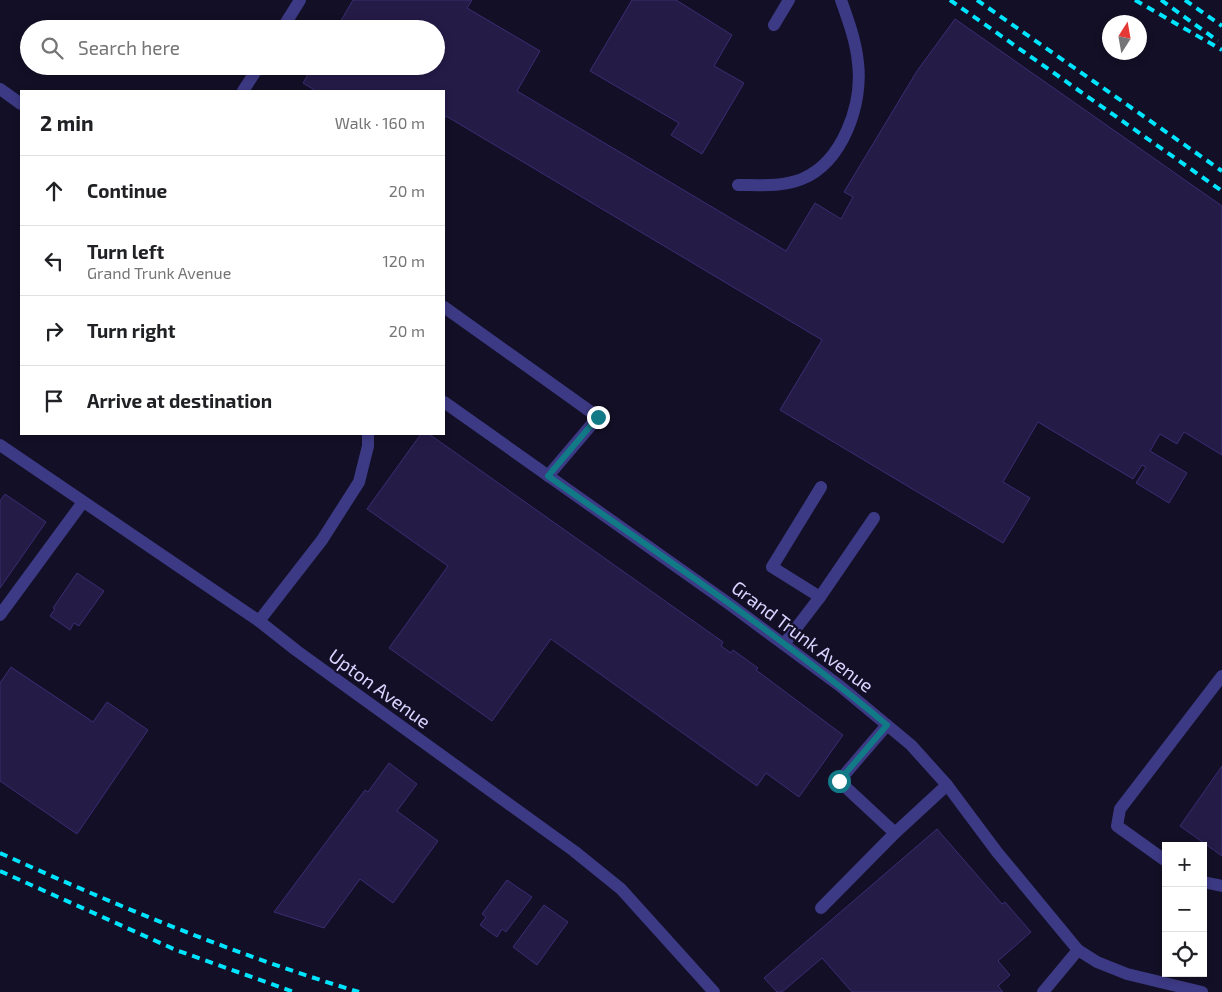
<!DOCTYPE html>
<html lang="en">
<head>
<meta charset="utf-8">
<style>
  body { margin:0; font-family:"Exo 2",sans-serif; background:#f2f2f2; color:#202124 }
  .controls { position:absolute; right:15px; bottom:15px; display:grid; overflow:hidden; border-radius:0px; box-shadow:0 2px 8px #0003 }
  .controls button { width:45px; height:45px; display:grid; place-items:center; padding:0; border:0; border-bottom:1px solid #e0e0e0; background:#fff; color:#202124; font:25px sans-serif }
  .compass { position:absolute; left:1102px; top:15px; width:45px; height:45px; border-radius:50%; background:#fff; box-shadow:0 2px 8px #0003; rotate:11deg }
  .stop { position:absolute; width:15px; height:15px; margin:-11px; border:4px solid #127987; border-radius:50%; background:#fff }
  .stop.end { background:#127987; border-color:#fff; box-shadow:0 1px 5px #0008 }
  .list { margin:0; padding:0; list-style:none }
  h2 { display:flex; justify-content:space-between; align-items:center; height:65px; margin:0; padding:0 20px; font-size:21px }
  h2 small { font-size:16px; font-weight:400; color:#757577 }
  .list li { display:grid; grid-template-columns:32px 1fr auto; gap:15px; align-items:center; box-sizing:border-box; height:70px; padding:0 20px; border-top:1px solid #e0e0e0 }
  .list b { display:block; font-size:19px; white-space:nowrap }
  .list p { margin:0; font-size:16px; white-space:nowrap; color:#757577 }
  .list em { font-size:16px; font-style:normal; color:#757577 }
  .icon { flex:none; width:28px; height:28px; fill:none; stroke:currentColor; stroke-width:2; stroke-linecap:round; stroke-linejoin:round }
  .map { position:relative; flex:none; width:1222px; height:992px; overflow:hidden }
  .search { position:absolute; background:#fff; box-shadow:0 2px 8px #0003; left:20px; top:20px; width:425px; height:55px; display:flex; align-items:center; gap:12px; box-sizing:border-box; padding:0 18px; border-radius:28px; color:#757577; font-size:19px }
  .panel { position:absolute; background:#fff; box-shadow:0 2px 8px #0003; left:20px; top:90px; width:425px; height:345px; border-radius:0px }
  .map>svg:first-child { display:block }
  .building { fill:#241b47; stroke:#3b2d73 }
  .lines { fill:none; stroke-linecap:round; stroke-linejoin:round }
  .service { stroke:#3d3a85; stroke-width:12 }
  .minor { stroke:#3d3a85; stroke-width:12 }
  .tertiary { stroke:#3d3a85; stroke-width:12 }
  .rail { stroke:#00e5ff; stroke-width:4; stroke-dasharray:8 6; stroke-linecap:butt }
  .route { stroke:#127987; stroke-width:6 }
  .labels { text-anchor:middle; dominant-baseline:central; stroke-width:4.5; stroke-linejoin:round; paint-order:stroke }
  .street-label { font-size:19px; fill:#d9d4ff; stroke:#130f26 }
</style>
</head>
<body>
<div class="map">
<svg width="1222" height="992" viewBox="0 0 1222 992">
  <rect width="100%" height="100%" fill="#130f26"/>
  <g class="building">
    <path d="M353 0H472L467 8 540 51 517 91 786 251 815 203 841 219 853 197 844 192 917 71 955 19 1222 206V455L1184 432 1177 444 1160 434 1150 451 1187 473 1169 503 1136 483 1146 467 1142 465 1133 479 1038 422 1003 482 1030 498 1003 543 780 410 822 340 446 116 444 119V91H316L303 83 313 66H436V29H336Z"/>
    <path d="M632 0H676L732 35 714 66 744 83 702 154 671 135 679 123 590 71Z"/>
    <path d="M421 434H429L723 642 721 646 731 653 733 650 758 668 756 670 843 735 799 797 766 773 757 786 551 639 492 721 389 648 448 566 367 509Z"/>
    <path d="M5 494 46 522 0 588V501Z"/>
    <path d="M77 573 104 591 79 626 74 623 70 630 50 616 55 609 53 608Z"/>
    <path d="M11 667 93 722 107 702 148 730 77 834 0 781V683Z"/>
    <path d="M389 763 417 784 397 811 438 841 393 903 360 879 324 928 274 912 365 790 368 792Z"/>
    <path d="M1222 766V856L1180 826Z"/>
    <path d="M937 829 1002 904 1005 902 1031 932 998 961 1010 975 998 986 1003 992H852L822 958 782 992H777L764 978Z"/>
    <path d="M507 880 532 897 506 932 502 929 497 937 480 925 486 917 482 914Z"/>
    <path d="M544 905 568 922 537 965 513 947Z"/>
  </g>
  <g class="lines">
    <g class="service">
      <path d="M774 25 789 0"/>
      <path d="M282 29 300 0"/>
      <path d="M243 91 259 66"/>
      <path d="M738 185C759 185 782 187 802 179 843 162 863 104 858 63 856 41 848 20 841 0"/>
      <path d="M444 307 598 417 548 476"/>
      <path d="M820 597 772 567 821 487"/>
      <path d="M259 621 322 540 359 482 368 446V434"/>
      <path d="M784 644 820 597 874 518"/>
      <path d="M887 725 839 781 895 833"/>
      <path d="M1166 861 1117 826 1120 809 1222 676"/>
      <path d="M1203 882 1222 886"/>
      <path d="M821 908 895 833 947 785"/>
      <path d="M1043 992 1078 950"/>
    </g>
    <g class="minor">
      <path d="M0 89 21 104"/>
      <path d="M444 402 728 603 840 686 911 745 947 785 997 852 1078 950 1097 962 1127 974 1202 992"/>
      <path d="M0 615 83 502"/>
    </g>
    <path class="tertiary" d="M0 445 259 621 297 651 574 851 621 889 714 992"/>
    <g class="rail">
      <path d="M950 0 1222 191"/>
      <path d="M977 0 1222 171"/>
      <path d="M1135 0 1222 50"/>
      <path d="M1161 0 1218 41"/>
      <path d="M1185 0 1222 26"/>
      <path d="M0 853C117 906 236 955 359 992"/>
      <path d="M0 871 176 950 294 992"/>
    </g>
  </g>
  <g class="lines">
    <path class="route" d="M598 417 548 476C663 557 780 635 887 725L839 781"/>
  </g>
  <g class="labels">
    <g class="street-label">
      <text transform="translate(803 636) rotate(37)">Grand Trunk Avenue</text>
      <text transform="translate(380 688) rotate(36)">Upton Avenue</text>
    </g>
  </g>
</svg>
<div class="controls">
<button>+</button>
<button>−</button>
<button><svg class="icon" aria-label="locate" viewBox="0 0 24 24"><circle cx="12" cy="12" r="6"/><path d="M12 2v4M12 18v4M2 12h4M18 12h4"/></svg></button>
</div>
<svg class="compass" viewBox="-18 -18 36 36"><path d="M0-13l5 13h-10z" fill="#e53935"/><path d="M0 13l5-13h-10z" fill="#757577"/></svg>
<div class="stop" style="left:839px;top:781px"></div>
<div class="stop end" style="left:598px;top:417px"></div>
<div class="search"><svg class="icon" aria-label="search" viewBox="0 0 24 24"><circle cx="10" cy="10" r="6"/><path d="M15 15l6 6"/></svg>Search here</div>
<section class="panel">
<h2>2 min<small>Walk · 160 m</small></h2>
<ul class="list">
<li><svg class="icon" aria-label="ahead" viewBox="0 0 24 24"><path d="M12 20V5M6 11l6-6 6 6"/></svg><div><b>Continue</b></div><em>20 m</em></li>
<li><svg class="icon" aria-label="left" viewBox="0 0 24 24"><path d="M17 20v-9H6M10 6l-5 5 5 5"/></svg><div><b>Turn left</b><p>Grand Trunk Avenue</p></div><em>120 m</em></li>
<li><svg class="icon" aria-label="right" viewBox="0 0 24 24"><path d="M7 20v-9h11M14 6l5 5-5 5"/></svg><div><b>Turn right</b></div><em>20 m</em></li>
<li><svg class="icon" aria-label="arrive" viewBox="0 0 24 24"><path d="M6 21V4h12l-3 4 3 4H6"/></svg><div><b>Arrive at destination</b></div></li>
</ul>
</section>
</div>
</body>
</html>
